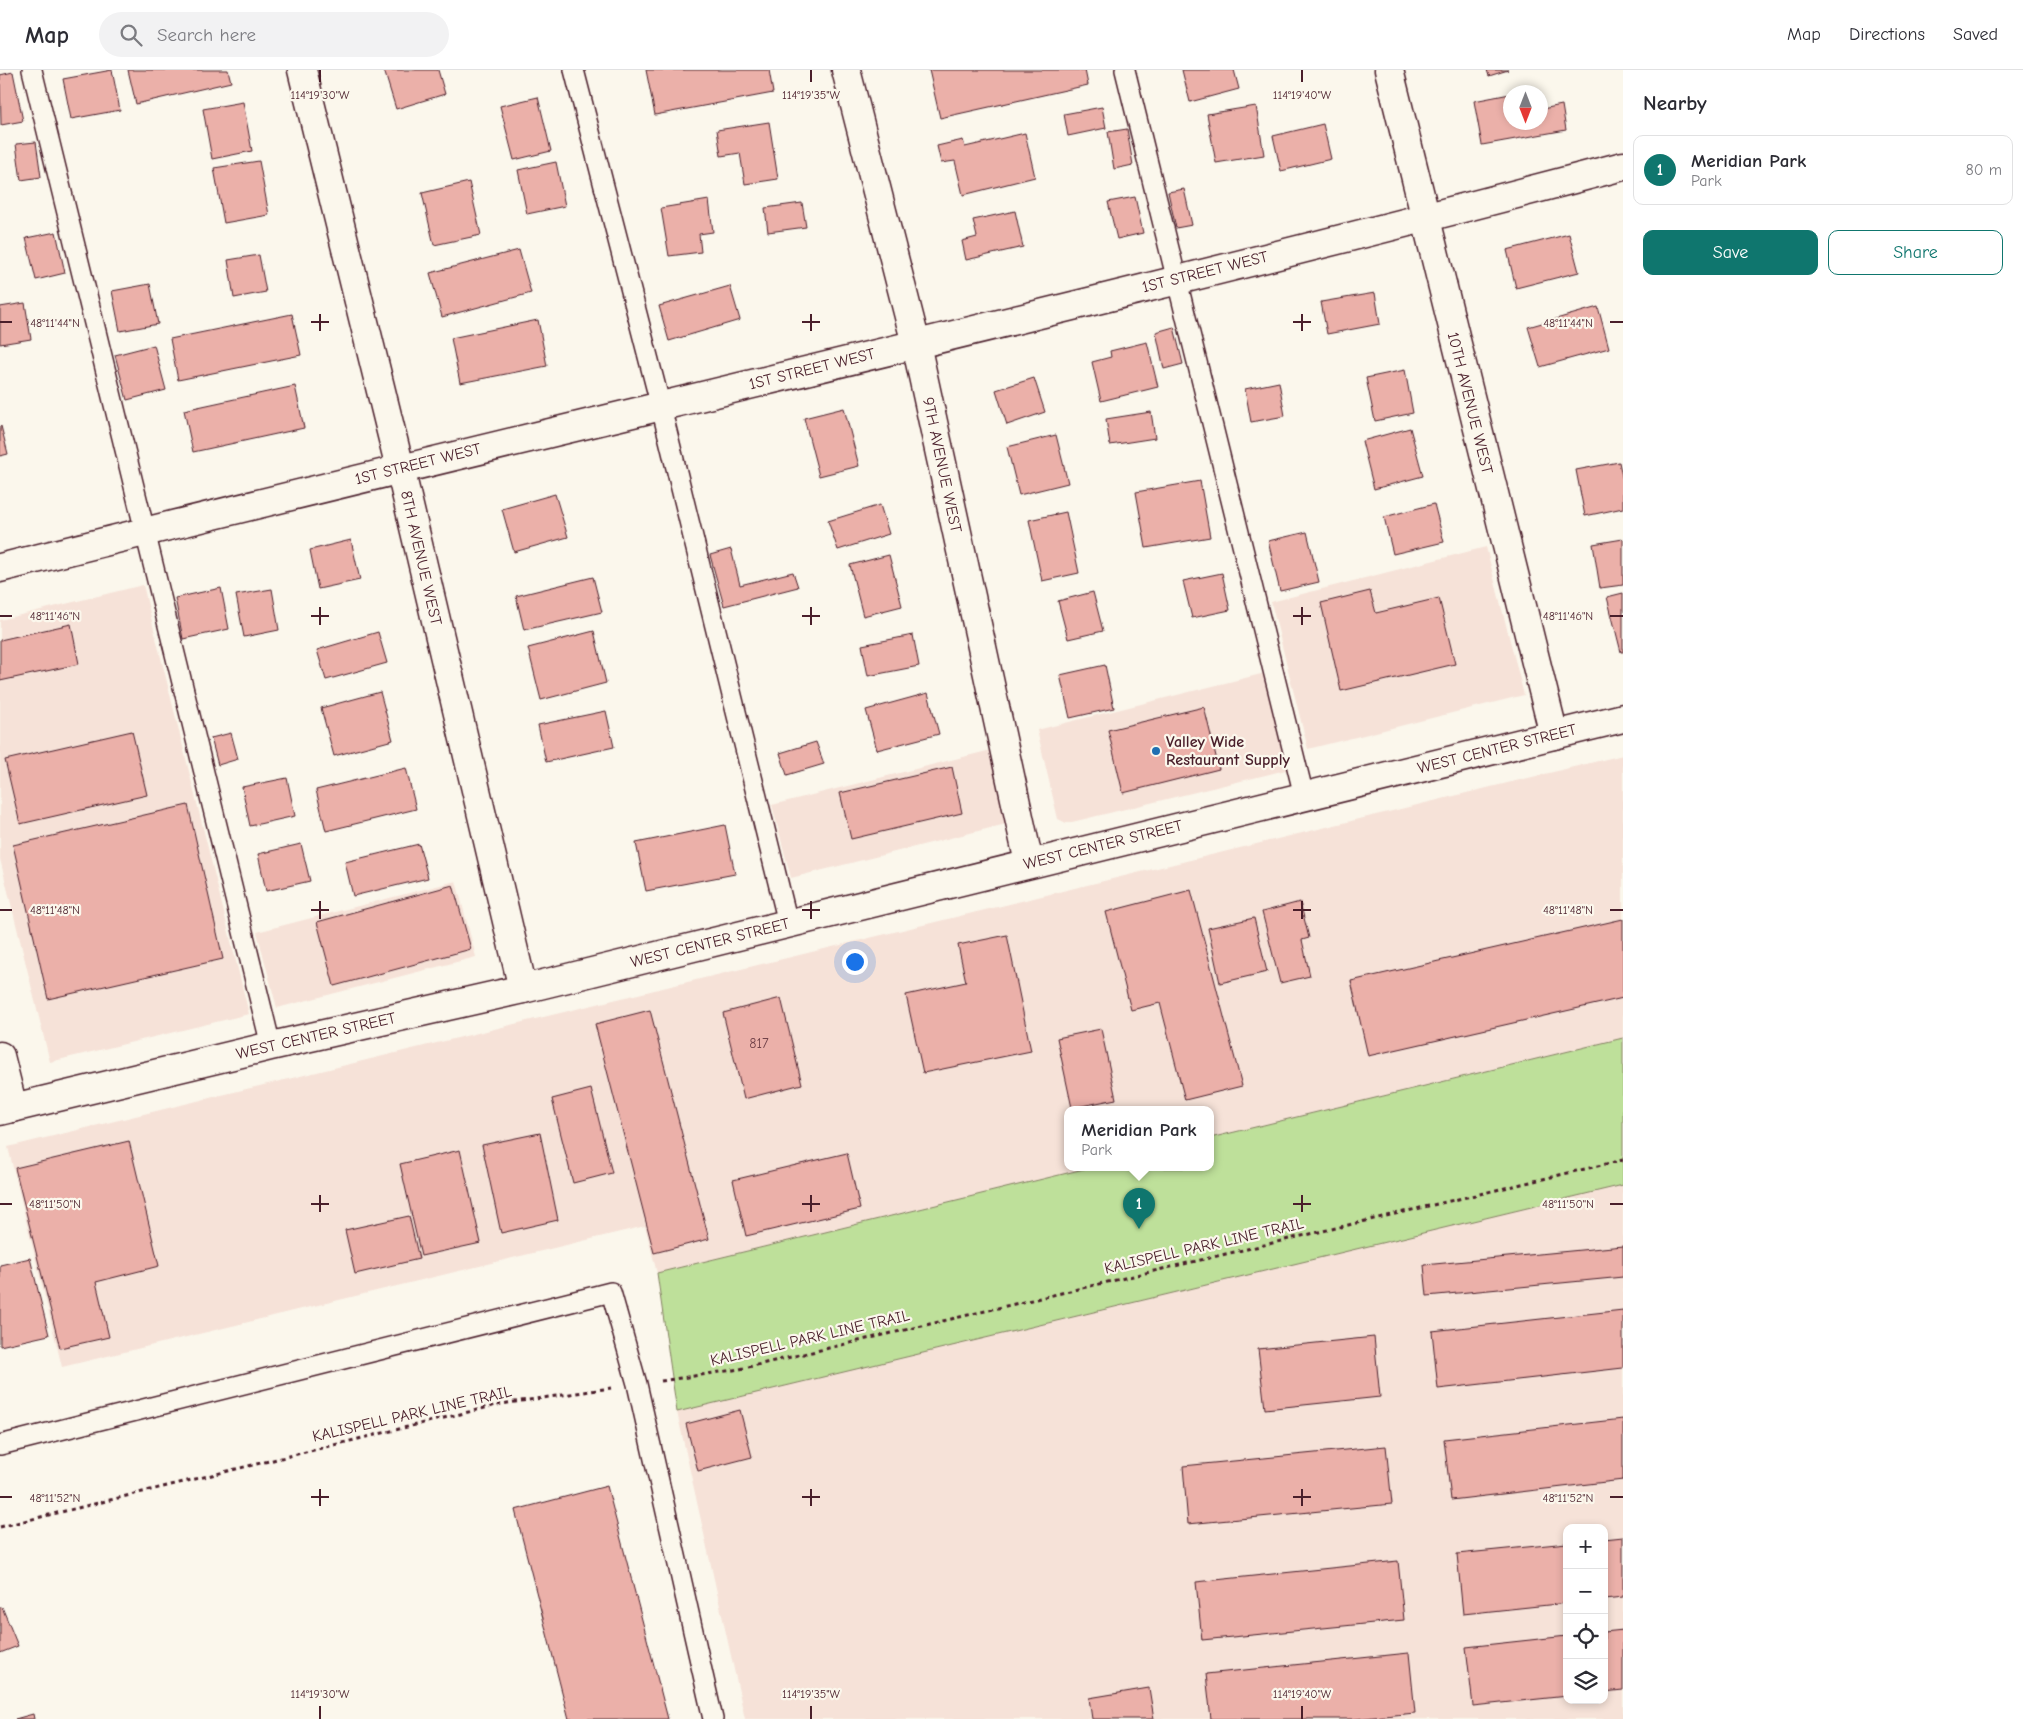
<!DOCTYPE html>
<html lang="en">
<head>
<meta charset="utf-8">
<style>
  body { margin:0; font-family:"Comic Neue",sans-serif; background:#f2f2f3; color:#2b2b33 }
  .controls { position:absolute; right:15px; bottom:15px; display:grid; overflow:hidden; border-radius:10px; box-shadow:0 2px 8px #0003 }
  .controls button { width:45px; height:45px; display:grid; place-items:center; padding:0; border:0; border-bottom:1px solid #e1e1e2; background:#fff; color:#2b2b33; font:25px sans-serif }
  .compass { position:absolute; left:1503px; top:15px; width:45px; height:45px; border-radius:50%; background:#fff; box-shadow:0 2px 8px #0003; rotate:180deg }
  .you { position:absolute; left:854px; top:891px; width:18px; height:18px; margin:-12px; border:4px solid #fff; border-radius:50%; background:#1a73e8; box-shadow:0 0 0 8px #1a73e833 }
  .badge { display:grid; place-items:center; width:32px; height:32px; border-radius:50%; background:#0f766e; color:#fff; font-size:16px; font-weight:700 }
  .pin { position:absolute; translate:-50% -41px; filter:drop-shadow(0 1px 2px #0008) }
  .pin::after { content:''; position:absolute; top:26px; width:18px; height:15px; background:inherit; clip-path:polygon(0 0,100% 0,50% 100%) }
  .popup { position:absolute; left:1064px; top:1036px; width:150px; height:65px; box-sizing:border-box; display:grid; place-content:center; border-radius:10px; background:#fff; filter:drop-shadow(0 1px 4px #0005); font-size:16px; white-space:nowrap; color:#7c7c81 }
  .popup b { font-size:19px; color:#2b2b33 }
  .popup::after { content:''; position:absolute; left:50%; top:100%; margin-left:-10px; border:10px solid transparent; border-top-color:#fff }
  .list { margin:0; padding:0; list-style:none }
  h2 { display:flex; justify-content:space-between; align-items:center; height:65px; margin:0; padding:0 20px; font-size:21px }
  h2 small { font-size:16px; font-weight:400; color:#7c7c81 }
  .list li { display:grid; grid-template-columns:32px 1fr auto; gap:15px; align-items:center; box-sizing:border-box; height:70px; margin:0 10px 10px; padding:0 10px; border:1px solid #e1e1e2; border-radius:10px }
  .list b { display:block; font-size:19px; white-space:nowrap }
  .list p { margin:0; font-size:16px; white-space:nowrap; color:#7c7c81 }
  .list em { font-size:16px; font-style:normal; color:#7c7c81 }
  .actions { display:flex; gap:10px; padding:15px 20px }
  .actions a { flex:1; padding:11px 0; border:1px solid #0f766e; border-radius:10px; text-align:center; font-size:18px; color:#0f766e }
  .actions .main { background:#0f766e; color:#fff }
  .icon { flex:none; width:28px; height:28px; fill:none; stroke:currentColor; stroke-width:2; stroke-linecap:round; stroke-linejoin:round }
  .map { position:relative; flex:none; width:1623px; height:1649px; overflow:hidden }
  header { display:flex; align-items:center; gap:30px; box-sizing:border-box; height:70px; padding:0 25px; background:#fff; border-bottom:1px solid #e1e1e2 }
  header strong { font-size:24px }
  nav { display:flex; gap:28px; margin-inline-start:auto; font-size:18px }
  .search { width:350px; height:45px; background:#f2f2f3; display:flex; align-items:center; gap:12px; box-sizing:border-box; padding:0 18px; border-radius:28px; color:#7c7c81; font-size:19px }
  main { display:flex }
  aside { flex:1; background:#fff }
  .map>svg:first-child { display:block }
  .built { fill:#f6e2d8; fill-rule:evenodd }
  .green { fill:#bee09a; stroke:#848062 }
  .building { fill:#ebb0a9; stroke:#4a1f2b }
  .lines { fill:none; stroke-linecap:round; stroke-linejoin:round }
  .lane-casing { stroke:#4a1f2b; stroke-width:22 }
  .street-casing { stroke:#4a1f2b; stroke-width:31 }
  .secondary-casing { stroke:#4a1f2b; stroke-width:31 }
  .path { stroke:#4a1f2b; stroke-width:3; stroke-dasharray:4 4; stroke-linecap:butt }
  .lane { stroke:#fbf7ec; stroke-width:19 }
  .street { stroke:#fbf7ec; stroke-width:28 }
  .secondary { stroke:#fbf7ec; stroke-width:28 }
  .ticks { fill:none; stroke:#4a1f2b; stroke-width:2 }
  .poi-dot { fill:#1f6fb2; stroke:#fbf7ec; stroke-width:2 }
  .labels { text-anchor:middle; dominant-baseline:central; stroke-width:4.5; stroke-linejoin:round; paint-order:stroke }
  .number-label { font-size:14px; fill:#72434a }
  .street-label { font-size:16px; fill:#4a1f2b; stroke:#fbf7ec }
  .poi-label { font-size:16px; font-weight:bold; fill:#4a1f2b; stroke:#fbf7ec; text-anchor:start }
  .ticks-label { font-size:12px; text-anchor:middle; fill:#4a1f2b; stroke:#fbf7ec; stroke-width:4.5; stroke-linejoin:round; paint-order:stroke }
</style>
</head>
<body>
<header>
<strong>Map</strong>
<div class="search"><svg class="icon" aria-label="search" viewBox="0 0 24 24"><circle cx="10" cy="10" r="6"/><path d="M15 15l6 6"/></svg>Search here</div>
<nav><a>Map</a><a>Directions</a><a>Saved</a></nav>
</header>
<main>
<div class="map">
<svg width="1623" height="1649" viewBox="0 0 1623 1649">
  <rect width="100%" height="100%" fill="#fbf7ec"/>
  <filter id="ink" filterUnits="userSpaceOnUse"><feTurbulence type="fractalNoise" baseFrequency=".02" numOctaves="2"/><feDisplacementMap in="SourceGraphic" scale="10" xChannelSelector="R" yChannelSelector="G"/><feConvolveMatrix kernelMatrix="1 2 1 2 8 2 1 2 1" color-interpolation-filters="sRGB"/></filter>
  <g filter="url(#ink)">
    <g class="built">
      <path d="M1486 477 1524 625 1308 679 1271 532Z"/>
      <path d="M143 515 249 944 50 992 0 789V550Z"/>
      <path d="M1265 603 1290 699 1072 752 1066 753 1058 749 1037 660Z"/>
      <path d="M991 680 1010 753 791 808 772 735Z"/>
      <path d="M1623 685V968L1210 1068V1040H1068V1098H1088L657 1203 645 1156 62 1297 8 1077Z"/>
      <path d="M456 811 476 887 277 938 257 862Z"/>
      <path d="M1623 1115V1649H745L677 1342ZM1567 1458H1604V1630H1567Z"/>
    </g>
    <path class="green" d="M1623 968V1115L677 1342 657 1203 1088 1098H1210V1068Z"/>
    <g class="building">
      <path d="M112 0 120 40 71 49 63 9Z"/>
      <path d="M128 0H228L231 12 136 34Z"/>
      <path d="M384 0H438L445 24 396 39Z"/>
      <path d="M646 0H769L773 23 655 45Z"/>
      <path d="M929 0H1085L1088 15 940 48Z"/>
      <path d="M1182 0H1234L1239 19 1190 32Z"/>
      <path d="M1487 0H1508L1489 6Z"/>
      <path d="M13 2 23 51 1 55 0 5Z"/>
      <path d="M1510 24V52H1540V28L1542 39 1562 35 1566 60 1482 75 1474 31Z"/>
      <path d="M538 27 551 81 514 90 500 36Z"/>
      <path d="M243 32 252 81 212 89 203 39Z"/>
      <path d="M1256 36 1264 85 1216 93 1207 44Z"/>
      <path d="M1102 37 1106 58 1068 66 1064 44Z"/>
      <path d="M769 52 778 109 745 114 740 83 721 86 717 60Z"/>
      <path d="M1323 54 1331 89 1281 101 1273 66Z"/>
      <path d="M1127 59 1133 95 1114 99 1108 62Z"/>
      <path d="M1025 63 1035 107 963 125 955 91 941 93 937 76 963 70 965 77Z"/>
      <path d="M36 72 41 107 21 110 16 74Z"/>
      <path d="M259 91 269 145 224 153 214 98Z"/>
      <path d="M556 92 565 136 527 144 518 100Z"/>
      <path d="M469 112 481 165 434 175 422 123Z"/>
      <path d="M1184 119 1192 155 1176 158 1168 122Z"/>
      <path d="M1135 127 1143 163 1117 169 1108 132Z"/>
      <path d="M709 130 713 162 699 164 701 182 669 186 661 138Z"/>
      <path d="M802 133 806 157 768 162 765 138Z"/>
      <path d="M1015 141 1023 177 966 190 962 171 977 167 973 150Z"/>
      <path d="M56 162 65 203 36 210 26 168Z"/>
      <path d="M1569 164 1579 202 1516 218 1507 180Z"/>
      <path d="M519 180 531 223 442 247 430 203Z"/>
      <path d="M259 185 266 222 234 228 228 190Z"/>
      <path d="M150 214 158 254 120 261 112 221Z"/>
      <path d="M730 216 740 250 669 271 659 236Z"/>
      <path d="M1375 223 1380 254 1327 264 1321 232Z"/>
      <path d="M25 233 31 269 0 274V237Z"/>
      <path d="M1598 237 1609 278 1540 297 1528 257Z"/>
      <path d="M292 244 301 285 178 310 170 269Z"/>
      <path d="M538 250 547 296 460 313 451 268Z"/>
      <path d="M1174 257 1183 294 1164 299 1156 262Z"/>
      <path d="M1147 272 1158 317 1101 331 1092 292 1111 287 1110 281Z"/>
      <path d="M154 275 166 320 127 330 115 285Z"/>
      <path d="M1405 300 1413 343 1375 351 1366 308Z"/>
      <path d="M1034 308 1045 342 1007 355 996 320Z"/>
      <path d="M1279 312 1285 346 1251 352 1245 319Z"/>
      <path d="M295 316 304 358 193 382 184 340Z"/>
      <path d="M844 338 859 396 819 406 804 348Z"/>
      <path d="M1151 342 1155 368 1110 375 1106 349Z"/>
      <path d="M1 356 8 384 0 386V356Z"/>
      <path d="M1410 358 1423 406 1374 419 1362 371Z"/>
      <path d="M1056 365 1068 413 1019 425 1007 377Z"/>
      <path d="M1619 392 1623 411V438L1585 446 1576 400Z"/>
      <path d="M1200 411 1210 467 1146 478 1136 422Z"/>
      <path d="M555 424 568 467 514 482 502 439Z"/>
      <path d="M1434 434 1444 472 1393 484 1384 447Z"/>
      <path d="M880 435 889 464 838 480 828 451Z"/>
      <path d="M1066 442 1079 503 1042 511 1029 450Z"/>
      <path d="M1307 462 1319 512 1280 521 1268 471Z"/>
      <path d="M1623 469V515L1600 518 1593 474Z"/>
      <path d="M351 470 360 510 318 519 310 480Z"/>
      <path d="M731 479 740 515 793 502 798 517 724 536 710 485Z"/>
      <path d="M889 485 902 536 863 546 850 495Z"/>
      <path d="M1222 503 1230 540 1192 548 1183 511Z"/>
      <path d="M593 507 602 542 524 560 516 526Z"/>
      <path d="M221 518 229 559 183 569 175 528Z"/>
      <path d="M272 519 279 560 244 567 236 525Z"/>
      <path d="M1370 521 1376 543 1439 528 1455 594 1341 621 1321 533Z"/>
      <path d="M1093 522 1103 561 1068 569 1058 531Z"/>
      <path d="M1623 523V582H1621L1607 527Z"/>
      <path d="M71 554 79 594 0 611V570Z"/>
      <path d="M594 561 606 613 541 630 528 578Z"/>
      <path d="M378 562 387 593 326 610 317 580Z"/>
      <path d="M913 565 919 596 868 606 862 575Z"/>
      <path d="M1105 595 1114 638 1070 648 1060 605Z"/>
      <path d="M380 622 393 670 334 686 321 638Z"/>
      <path d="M928 623 939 664 877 680 866 640Z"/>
      <path d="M1204 637 1219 699 1123 723 1108 660Z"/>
      <path d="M606 641 614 677 546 692 538 655Z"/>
      <path d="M132 661 147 725 20 754 5 690Z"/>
      <path d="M231 663 238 689 218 695 211 668Z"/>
      <path d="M816 672 824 694 787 705 780 683Z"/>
      <path d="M952 697 962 743 851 769 840 723Z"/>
      <path d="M406 698 416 739 326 761 316 720Z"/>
      <path d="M287 708 295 746 250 756 242 717Z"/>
      <path d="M188 735 223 889 48 929 13 775Z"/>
      <path d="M725 755 735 804 646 821 636 773Z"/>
      <path d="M301 774 310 811 266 821 258 784Z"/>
      <path d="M419 774 428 808 353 826 345 792Z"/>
      <path d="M453 815 471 879 334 916 317 852Z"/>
      <path d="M1191 820 1242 1016 1185 1030 1160 933 1131 940 1106 842Z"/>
      <path d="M1300 832 1309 868 1302 870 1310 906 1280 913 1262 842Z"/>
      <path d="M1254 848 1267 902 1220 913 1208 858Z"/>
      <path d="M1623 849V928L1368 986 1351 911Z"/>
      <path d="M1007 865 1031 981 923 1003 906 925 966 912 958 875Z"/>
      <path d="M781 928 802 1014 744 1029 723 943Z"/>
      <path d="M650 940 709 1169 654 1183 595 954Z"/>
      <path d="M1101 959 1116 1029 1072 1038 1057 968Z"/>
      <path d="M591 1019 612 1103 573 1113 552 1029Z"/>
      <path d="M540 1063 558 1150 501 1163 482 1075Z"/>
      <path d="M129 1071 159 1196 96 1212 109 1267 60 1278 15 1098Z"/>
      <path d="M460 1080 481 1173 421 1186 400 1094Z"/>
      <path d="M847 1083 860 1139 746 1166 733 1110Z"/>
      <path d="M409 1146 419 1189 355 1204 345 1160Z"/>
      <path d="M1623 1176V1207L1427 1226 1424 1195Z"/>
      <path d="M30 1188 49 1265 0 1276V1195Z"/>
      <path d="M1623 1240V1298L1438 1319 1432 1261Z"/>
      <path d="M1374 1267 1380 1327 1265 1339 1258 1279Z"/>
      <path d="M740 1340 752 1387 698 1401 686 1354Z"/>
      <path d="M1623 1349V1410L1451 1430 1444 1369Z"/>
      <path d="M1386 1376 1392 1434 1188 1454 1183 1396Z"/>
      <path d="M607 1416 668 1649H569L515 1440Z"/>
      <path d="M1623 1467V1527L1604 1529V1469Z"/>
      <path d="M1567 1473V1533L1463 1544 1457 1484Z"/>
      <path d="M1398 1491 1404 1550 1202 1570 1196 1512Z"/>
      <path d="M2 1537 18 1576 0 1583V1538Z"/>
      <path d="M1623 1560V1620L1604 1622V1562Z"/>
      <path d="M1567 1566V1626L1473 1636 1466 1577Z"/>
      <path d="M1409 1583 1415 1643 1354 1649H1211L1206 1604Z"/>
      <path d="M1149 1618 1154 1649H1092L1089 1628Z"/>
      <path d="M33 1644 34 1649H15Z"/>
    </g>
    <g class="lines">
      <g class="lane-casing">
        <g id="lane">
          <path d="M32 0 271 976"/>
          <path d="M574 0 661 337 788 853"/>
          <path d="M1125 0 1304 726"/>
          <path d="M0 1375 611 1222 637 1314 713 1649"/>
        </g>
      </g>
      <g class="street-casing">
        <g id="street">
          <path d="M302 0 400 398 523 919"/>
          <path d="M846 0 916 274 1029 793"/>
          <path d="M1389 0 1554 665"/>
          <path d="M0 498C540 362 1084 239 1623 96"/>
        </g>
      </g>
      <g class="secondary-casing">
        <g id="secondary">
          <path d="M0 986 13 1038"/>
          <path d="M0 1041 271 976 523 919 1623 648"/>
        </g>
      </g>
      <g class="path">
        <path d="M661 1311 740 1299 1623 1090"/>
        <path d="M0 1457 501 1334 611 1318"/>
      </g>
      <use href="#lane" class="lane"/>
      <use href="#street" class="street"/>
      <use href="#secondary" class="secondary"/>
    </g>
  </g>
  <path class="ticks" d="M320 0V12M811 0V12M1302 0V12M320 244V261M811 244V261M1302 244V261M0 252H12M311 252H329M802 252H820M1293 252H1311M1610 252H1623M320 537V555M811 537V555M1302 537V555M0 546H12M311 546H329M802 546H820M1293 546H1311M1610 546H1623M320 831V849M811 831V849M1302 831V849M0 840H12M311 840H329M802 840H820M1293 840H1311M1610 840H1623M320 1125V1142M811 1125V1142M1302 1125V1142M0 1134H12M311 1134H329M802 1134H820M1293 1134H1311M1610 1134H1623M320 1419V1436M811 1419V1436M1302 1419V1436M0 1427H12M311 1427H329M802 1427H820M1293 1427H1311M1610 1427H1623M320 1636V1649M811 1636V1649M1302 1636V1649"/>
  <circle class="poi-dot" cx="1156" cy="681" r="5"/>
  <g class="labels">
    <g class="number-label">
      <text x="759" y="973">817</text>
    </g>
    <g class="street-label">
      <text transform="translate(1205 202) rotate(-14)">1ST STREET WEST</text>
      <text transform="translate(812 299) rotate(-14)">1ST STREET WEST</text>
      <text transform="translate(1470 333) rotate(76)">10TH AVENUE WEST</text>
      <text transform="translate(418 394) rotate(-14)">1ST STREET WEST</text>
      <text transform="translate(942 395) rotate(78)">9TH AVENUE WEST</text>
      <text transform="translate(421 488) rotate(77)">8TH AVENUE WEST</text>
      <text transform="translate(1497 679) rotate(-14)">WEST CENTER STREET</text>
      <text transform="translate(1103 775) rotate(-14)">WEST CENTER STREET</text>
      <text transform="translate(710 873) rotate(-14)">WEST CENTER STREET</text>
      <text transform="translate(316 966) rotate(-13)">WEST CENTER STREET</text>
      <text transform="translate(1204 1176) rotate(-13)">KALISPELL PARK LINE TRAIL</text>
      <text transform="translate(810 1268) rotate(-13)">KALISPELL PARK LINE TRAIL</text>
      <text transform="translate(412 1344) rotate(-13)">KALISPELL PARK LINE TRAIL</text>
    </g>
    <g class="poi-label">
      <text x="1166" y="672">Valley Wide<tspan x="1166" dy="18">Restaurant Supply</tspan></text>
    </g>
  </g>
  <g class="ticks-label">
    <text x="320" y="29">114°19'30"W</text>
    <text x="811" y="29">114°19'35"W</text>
    <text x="1302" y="29">114°19'40"W</text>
    <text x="1568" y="257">48°11'44"N</text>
    <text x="55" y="257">48°11'44"N</text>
    <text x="1568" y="550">48°11'46"N</text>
    <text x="55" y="550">48°11'46"N</text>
    <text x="1568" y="844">48°11'48"N</text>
    <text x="55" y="844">48°11'48"N</text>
    <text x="1568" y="1138">48°11'50"N</text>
    <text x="55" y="1138">48°11'50"N</text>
    <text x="1568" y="1432">48°11'52"N</text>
    <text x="55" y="1432">48°11'52"N</text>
    <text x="320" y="1628">114°19'30"W</text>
    <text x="811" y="1628">114°19'35"W</text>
    <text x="1302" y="1628">114°19'40"W</text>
  </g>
</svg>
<div class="controls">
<button>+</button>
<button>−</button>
<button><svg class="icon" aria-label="locate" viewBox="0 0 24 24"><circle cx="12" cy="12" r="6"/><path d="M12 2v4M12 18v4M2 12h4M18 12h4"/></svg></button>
<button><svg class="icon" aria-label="layers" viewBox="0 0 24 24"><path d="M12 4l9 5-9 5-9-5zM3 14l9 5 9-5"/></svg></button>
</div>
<svg class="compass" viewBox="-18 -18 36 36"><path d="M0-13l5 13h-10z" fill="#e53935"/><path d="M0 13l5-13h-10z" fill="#7c7c81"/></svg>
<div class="you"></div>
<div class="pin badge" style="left:1139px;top:1159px">1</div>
<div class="popup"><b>Meridian Park</b>Park</div>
</div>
<aside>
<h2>Nearby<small></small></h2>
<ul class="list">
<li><span class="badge">1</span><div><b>Meridian Park</b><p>Park</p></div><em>80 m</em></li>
</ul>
<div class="actions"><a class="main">Save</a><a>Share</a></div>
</aside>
</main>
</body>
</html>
